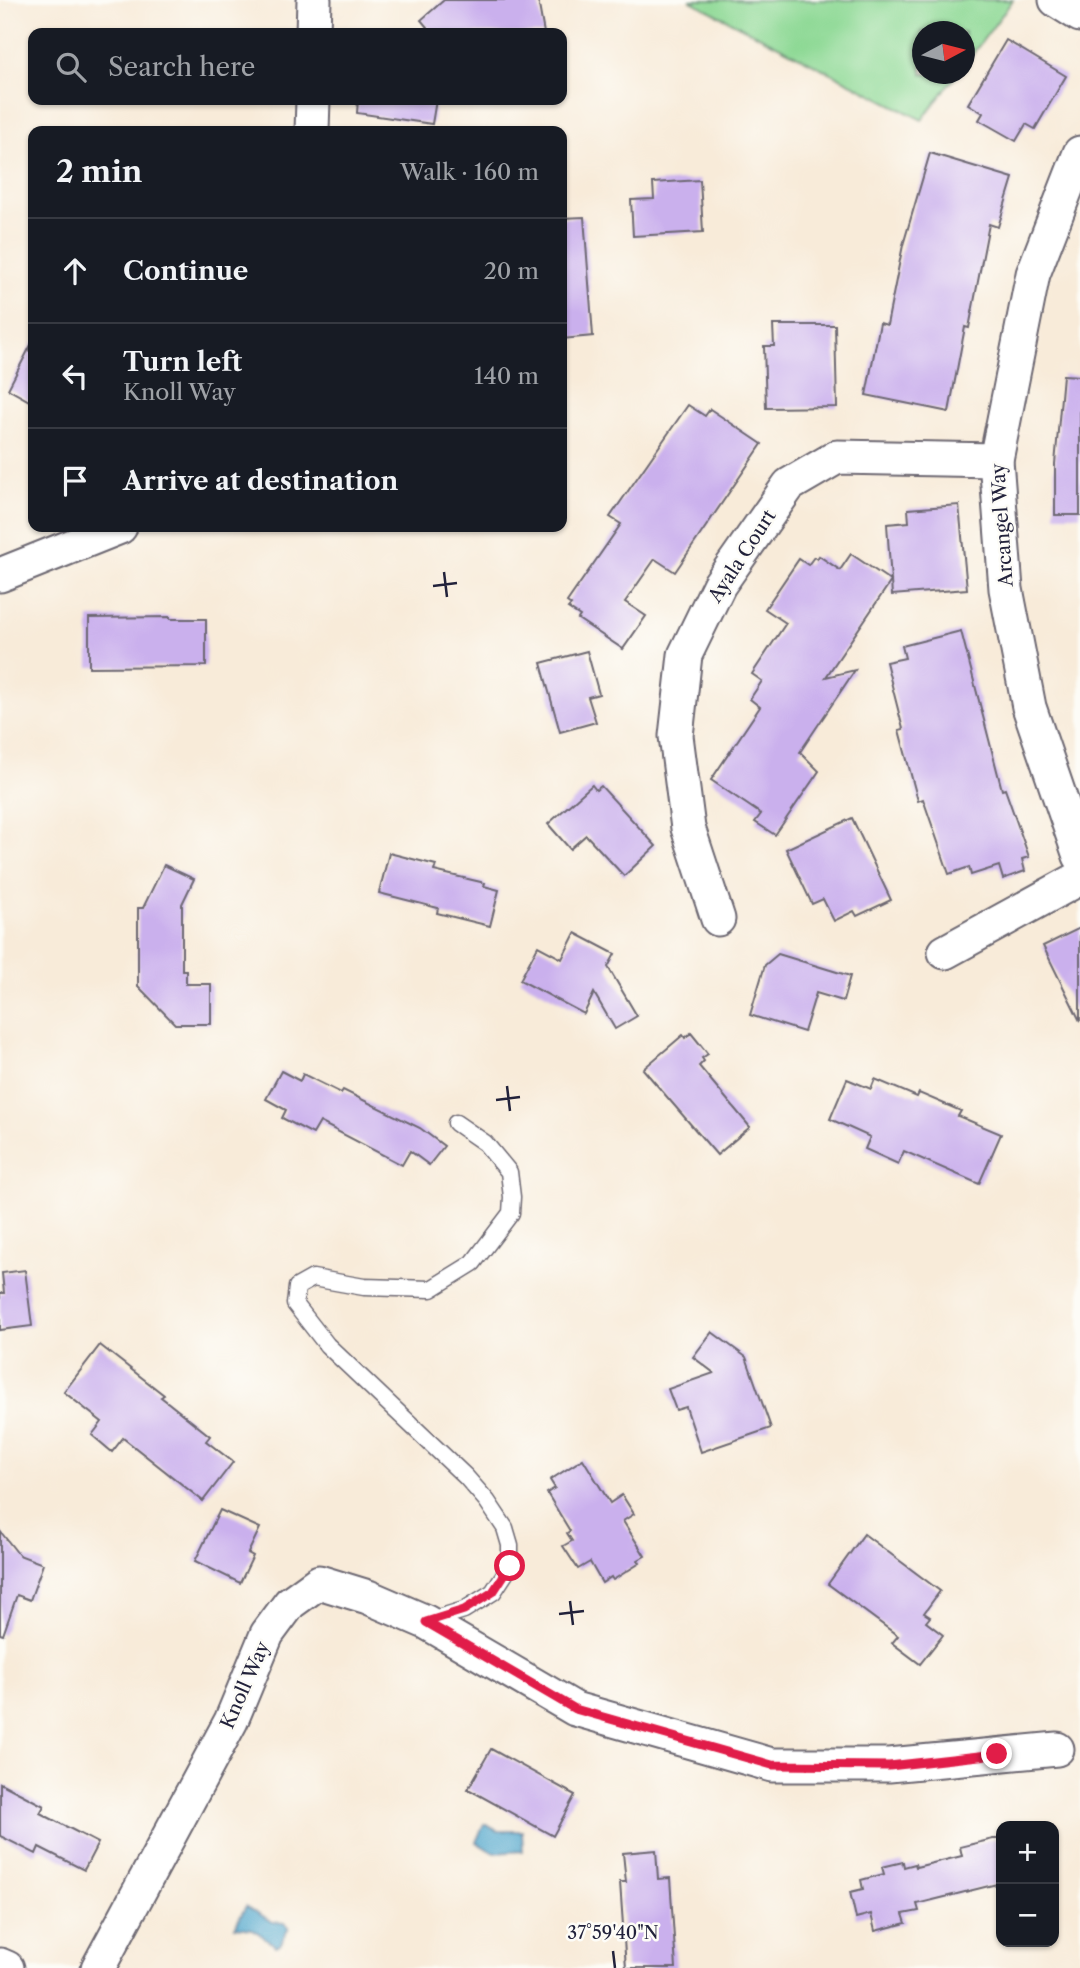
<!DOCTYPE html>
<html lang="en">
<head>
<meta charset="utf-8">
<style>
  body { margin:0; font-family:"Libre Caslon Text",serif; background:#20242c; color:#f1f3f6 }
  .controls { position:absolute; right:21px; bottom:21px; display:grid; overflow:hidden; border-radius:14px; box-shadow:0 2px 5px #0004 }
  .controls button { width:63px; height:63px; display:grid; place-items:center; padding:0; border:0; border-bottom:2px solid #363941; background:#171b24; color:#f1f3f6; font:35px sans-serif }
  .compass { position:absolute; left:912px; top:21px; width:63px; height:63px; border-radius:50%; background:#171b24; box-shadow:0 2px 5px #0004; rotate:83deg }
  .stop { position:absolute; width:21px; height:21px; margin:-16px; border:5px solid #e11d48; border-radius:50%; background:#fff }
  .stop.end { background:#e11d48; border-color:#fff; box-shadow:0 2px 7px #0008 }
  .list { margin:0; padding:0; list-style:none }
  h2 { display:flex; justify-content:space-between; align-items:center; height:91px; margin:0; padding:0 28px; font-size:30px }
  h2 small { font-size:23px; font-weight:400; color:#9ea1a6 }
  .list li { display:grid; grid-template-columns:46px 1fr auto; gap:21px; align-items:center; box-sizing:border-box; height:105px; padding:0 28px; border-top:2px solid #363941 }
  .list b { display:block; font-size:26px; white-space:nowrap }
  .list p { margin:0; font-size:23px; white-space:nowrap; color:#9ea1a6 }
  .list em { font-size:23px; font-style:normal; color:#9ea1a6 }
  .icon { flex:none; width:38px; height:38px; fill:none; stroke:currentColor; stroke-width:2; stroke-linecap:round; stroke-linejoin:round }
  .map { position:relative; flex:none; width:1080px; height:1968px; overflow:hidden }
  .search { position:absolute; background:#171b24; box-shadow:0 2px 5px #0004; left:28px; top:28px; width:539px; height:77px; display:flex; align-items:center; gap:18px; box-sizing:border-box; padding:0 24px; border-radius:14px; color:#9ea1a6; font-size:26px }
  .panel { position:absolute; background:#171b24; box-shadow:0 2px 5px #0004; left:28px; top:126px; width:539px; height:406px; border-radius:14px }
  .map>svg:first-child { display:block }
  .green { fill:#8ed995; stroke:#587e68; stroke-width:2 }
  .water { fill:#50a6cc; stroke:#396484; stroke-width:2 }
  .building { fill:#cab0ed }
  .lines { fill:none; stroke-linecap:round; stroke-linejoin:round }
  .lane-casing { stroke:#6d6872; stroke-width:19 }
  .street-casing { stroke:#6d6872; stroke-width:37 }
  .lane { stroke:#fff; stroke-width:16 }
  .street { stroke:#fff; stroke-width:33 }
  .route { stroke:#e11d48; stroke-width:9 }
  .ticks { fill:none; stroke:#22223b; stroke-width:2.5 }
  .labels { text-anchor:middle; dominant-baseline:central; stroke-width:5; stroke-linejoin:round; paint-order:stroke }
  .street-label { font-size:19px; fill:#22223b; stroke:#fdfcf7 }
  .ticks-label { font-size:18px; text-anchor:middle; fill:#22223b; stroke:#fdfcf7; stroke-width:5; stroke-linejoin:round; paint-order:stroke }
</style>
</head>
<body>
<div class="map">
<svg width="1080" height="1968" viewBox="0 0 1080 1968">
  <rect width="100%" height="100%" fill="#fdfcf7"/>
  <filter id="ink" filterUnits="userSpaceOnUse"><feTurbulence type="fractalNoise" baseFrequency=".0143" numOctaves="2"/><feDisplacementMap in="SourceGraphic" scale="14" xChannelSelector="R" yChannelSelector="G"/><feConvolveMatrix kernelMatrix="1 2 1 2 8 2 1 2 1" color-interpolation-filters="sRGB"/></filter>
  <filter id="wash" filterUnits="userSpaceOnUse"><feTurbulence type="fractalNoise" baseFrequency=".00686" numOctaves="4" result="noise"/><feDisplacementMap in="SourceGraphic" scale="28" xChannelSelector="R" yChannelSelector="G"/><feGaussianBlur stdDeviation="1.57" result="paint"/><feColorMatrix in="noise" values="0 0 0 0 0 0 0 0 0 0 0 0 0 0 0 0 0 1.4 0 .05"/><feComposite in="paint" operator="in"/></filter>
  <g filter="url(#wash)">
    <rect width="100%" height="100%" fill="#f8ebd9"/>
    <path class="green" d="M689 0H1013L965 64 964 32H922V74H957L922 120Z"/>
    <g class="water">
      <path d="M484 1824 498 1831H522L523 1851 494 1853 476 1842Z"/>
      <path d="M246 1906 273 1922 285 1923 289 1927 280 1945 276 1946 253 1929 235 1927Z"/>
    </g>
    <g id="blocks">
      <g class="building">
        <path d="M444 0H538L544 33H432L421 20Z"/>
        <path d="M1006 40 1066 76 1035 129 1026 124 1016 141 979 120 983 113 968 104Z"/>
        <path d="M358 100H436L432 124 357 113Z"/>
        <path d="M930 153 1013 178 998 227 989 224 969 328 965 327 949 412 866 395 880 323 887 325 903 245Z"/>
        <path d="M700 180 703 232 633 236 631 200 654 199 653 183Z"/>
        <path d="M584 217 593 336 562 339V218Z"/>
        <path d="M773 325H835L837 407 766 408 764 346H774Z"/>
        <path d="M33 341V403L8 389Z"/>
        <path d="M1063 375 1080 376V515H1055V464Z"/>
        <path d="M688 405 705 416 710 409 762 444 675 572 655 559 625 602 646 616 623 649 578 619 580 616 568 608 571 605 567 602 621 524 610 517Z"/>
        <path d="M959 505 967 589 892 595 887 524 909 522 908 509Z"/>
        <path d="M851 554 891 581 826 677 855 670 800 752 819 771 775 835 755 822 761 814 711 780 760 707 750 699 762 681 752 674 786 623 765 609 799 559 808 565 814 557 817 559 819 556 840 570Z"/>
        <path d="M170 617V619H206V666L89 667V618Z"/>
        <path d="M961 631 1002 790 1005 789 1029 857 1022 859 1025 871 1003 879 999 866 971 875 969 867 949 874 923 799 918 801 899 730 903 729 886 662 905 658 902 646Z"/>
        <path d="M587 651 599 694 588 697 596 722 560 732 541 663Z"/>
        <path d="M592 785 596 790 601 786 656 846 624 876 586 835 570 849 548 824Z"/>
        <path d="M852 818 891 900 857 916 854 911 834 921 823 899 812 904 786 849Z"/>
        <path d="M389 853 436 865 434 871 485 883 484 886 499 890 490 926 437 913 438 908 379 893Z"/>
        <path d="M164 865 194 879 182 904V970H186V984H211V1024H175L138 986V908H143Z"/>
        <path d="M1080 928V1021L1043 946Z"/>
        <path d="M575 933 615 954 608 967 637 1016 615 1029 594 993 584 1014 520 980 538 946 562 959Z"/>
        <path d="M778 954 850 976 843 1001 816 993 804 1032 750 1015 765 965Z"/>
        <path d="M691 1033 708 1054 702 1058 704 1061 699 1066 750 1127 717 1155 643 1069 683 1035 685 1038Z"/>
        <path d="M281 1071 300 1081 303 1074 341 1093 343 1090 420 1128 444 1146 429 1165 410 1151 402 1165 320 1122 313 1134 282 1118 286 1110 266 1099Z"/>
        <path d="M847 1079 871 1089 875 1079 917 1097 919 1093 961 1111 958 1116 1001 1134 979 1184 904 1151 898 1164 865 1149 870 1137 830 1119Z"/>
        <path d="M25 1270 32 1326 0 1330V1293H4L2 1273Z"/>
        <path d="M712 1332 746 1357 771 1428 701 1452 686 1407 676 1410 668 1389 714 1373 693 1357Z"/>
        <path d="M100 1345 164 1395 161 1397 210 1436 206 1441 233 1462 203 1501 123 1438 112 1452 92 1435 102 1422 64 1392Z"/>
        <path d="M583 1459 610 1503 622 1495 634 1514 623 1521 645 1556 638 1560 640 1563 613 1580 611 1577 602 1583 590 1562 578 1569 563 1546 572 1541 567 1533 570 1531 547 1493 555 1488 550 1480Z"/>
        <path d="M220 1510 260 1528 248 1553 253 1556 240 1583 195 1561Z"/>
        <path d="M0 1531 19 1555 43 1564 30 1600 17 1595 3 1635 0 1634Z"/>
        <path d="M864 1534 940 1591 924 1613 930 1617 926 1622 943 1635 920 1664 892 1643 898 1636 828 1584Z"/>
        <path d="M491 1749 575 1795 553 1836 468 1789Z"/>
        <path d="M0 1783 44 1806 40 1813 98 1843 84 1870 39 1847 36 1854 0 1836Z"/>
        <path d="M993 1839H1001V1883L917 1904 919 1911 903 1914 906 1923 875 1931 871 1914 856 1918 850 1892 863 1889 861 1880 884 1874 882 1867 903 1862 904 1867 915 1864 916 1867 962 1856 960 1847Z"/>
        <path d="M656 1850 658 1879 670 1878 676 1968H626L620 1882H626L623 1853Z"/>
      </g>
    </g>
  </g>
  <g filter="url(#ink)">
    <use href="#blocks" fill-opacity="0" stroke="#6d6872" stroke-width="2"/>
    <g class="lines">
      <g class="lane-casing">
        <path id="lane" d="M428 1621 464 1610 493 1592 510 1566V1545L505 1528 487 1501 466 1477 327 1345 295 1304 297 1287 313 1278 364 1287 431 1289 473 1263 511 1213 512 1197 509 1172 485 1143 456 1123"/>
      </g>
      <g class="street-casing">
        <g id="street">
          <path d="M1056 0 1080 15"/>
          <path d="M313 33 314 0"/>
          <path d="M312 131 313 100"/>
          <path d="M1080 153 1033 274 996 460 1006 589 1029 707 1080 856"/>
          <path d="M0 575 120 527"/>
          <path d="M718 919 688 828 676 736 685 655 719 585 789 485 837 457 996 460"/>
          <path d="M945 952 1080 878"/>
          <path d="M0 1965 7 1968"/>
          <path d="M98 1968 231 1721 267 1634 290 1603 319 1582 368 1597 426 1622 575 1709 772 1765H889L1057 1749"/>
        </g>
      </g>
      <use href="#lane" class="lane"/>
      <use href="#street" class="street"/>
    </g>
  </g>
  <g class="lines" filter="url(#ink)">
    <path class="route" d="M510 1566 493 1592 464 1610 426 1622 575 1709 772 1765 889 1766 997 1754"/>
  </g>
  <path class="ticks" d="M444 572 447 597M433 586 457 583M507 1086 510 1111M496 1100 520 1097M570 1601 573 1625M559 1614 584 1611M613 1951 615 1968"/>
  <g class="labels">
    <g class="street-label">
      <text transform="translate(1002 525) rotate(-94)">Arcangel Way</text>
      <text transform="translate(742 556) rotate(-57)">Ayala Court</text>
      <text transform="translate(245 1685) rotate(-66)">Knoll Way</text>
    </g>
  </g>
  <g class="ticks-label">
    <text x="613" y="1939">37°59'40"N</text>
  </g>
</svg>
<div class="controls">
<button>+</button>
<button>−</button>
</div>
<svg class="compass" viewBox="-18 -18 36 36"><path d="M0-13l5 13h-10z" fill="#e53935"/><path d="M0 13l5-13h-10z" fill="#9ea1a6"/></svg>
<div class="stop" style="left:510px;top:1566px"></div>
<div class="stop end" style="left:997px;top:1754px"></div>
<div class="search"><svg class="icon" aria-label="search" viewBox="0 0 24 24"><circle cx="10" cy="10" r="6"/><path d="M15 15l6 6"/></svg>Search here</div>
<section class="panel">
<h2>2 min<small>Walk · 160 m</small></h2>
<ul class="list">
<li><svg class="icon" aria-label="ahead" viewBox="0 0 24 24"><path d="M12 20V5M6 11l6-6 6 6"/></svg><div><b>Continue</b></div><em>20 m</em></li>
<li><svg class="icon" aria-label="left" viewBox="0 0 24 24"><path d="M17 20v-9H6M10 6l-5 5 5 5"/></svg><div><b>Turn left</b><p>Knoll Way</p></div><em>140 m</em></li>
<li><svg class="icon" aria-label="arrive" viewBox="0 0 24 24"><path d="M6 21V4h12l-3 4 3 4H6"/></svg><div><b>Arrive at destination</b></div></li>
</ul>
</section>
</div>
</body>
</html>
